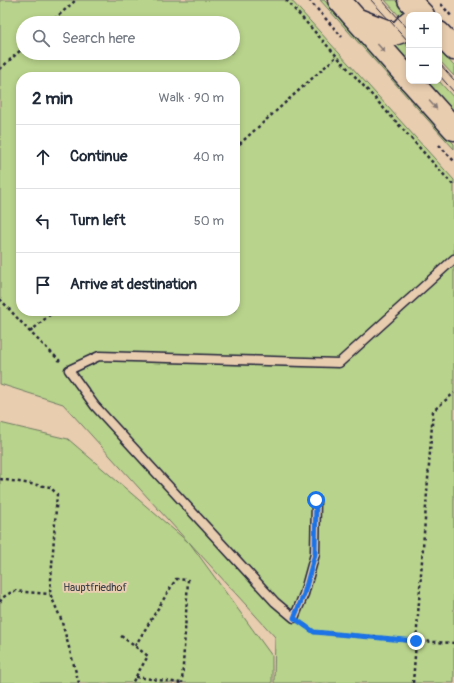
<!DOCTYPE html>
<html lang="en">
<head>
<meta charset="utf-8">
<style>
  body { margin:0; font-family:Pangolin,sans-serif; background:#f6f6f7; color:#1f2937 }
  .controls { position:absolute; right:12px; top:12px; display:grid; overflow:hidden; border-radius:8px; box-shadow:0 2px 6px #0003 }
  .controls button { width:36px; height:36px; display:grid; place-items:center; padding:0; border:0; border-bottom:1px solid #e0e1e3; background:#fff; color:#1f2937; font:20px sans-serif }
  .stop { position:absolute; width:12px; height:12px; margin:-9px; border:3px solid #1a73e8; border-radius:50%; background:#fff }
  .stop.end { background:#1a73e8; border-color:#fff; box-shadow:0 1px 4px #0008 }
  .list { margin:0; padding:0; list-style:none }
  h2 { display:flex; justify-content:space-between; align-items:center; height:52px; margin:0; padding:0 16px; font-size:17px }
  h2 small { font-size:13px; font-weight:400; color:#747a83 }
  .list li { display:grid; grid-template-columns:26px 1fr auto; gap:12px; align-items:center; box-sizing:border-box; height:64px; padding:0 16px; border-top:1px solid #e0e1e3 }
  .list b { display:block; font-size:15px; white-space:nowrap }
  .list em { font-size:13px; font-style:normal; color:#747a83 }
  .icon { flex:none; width:22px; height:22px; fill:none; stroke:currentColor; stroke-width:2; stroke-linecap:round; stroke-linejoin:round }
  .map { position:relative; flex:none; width:454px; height:683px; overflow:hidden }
  .search { position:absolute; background:#fff; box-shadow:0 2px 6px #0003; left:16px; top:16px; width:224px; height:44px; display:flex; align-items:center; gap:10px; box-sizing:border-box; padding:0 14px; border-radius:22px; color:#747a83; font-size:15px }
  .panel { position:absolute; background:#fff; box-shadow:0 2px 6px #0003; left:16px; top:72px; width:224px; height:244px; border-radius:16px }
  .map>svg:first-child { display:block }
  .green { fill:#b8d38b; stroke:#6d7a63; fill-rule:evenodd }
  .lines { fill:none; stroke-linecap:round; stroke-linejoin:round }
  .lane-casing { stroke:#22223b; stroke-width:11 }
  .secondary-casing { stroke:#22223b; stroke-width:25 }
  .path { stroke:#22223b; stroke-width:2.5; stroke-dasharray:3 3; stroke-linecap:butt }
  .lane { stroke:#e8cdaf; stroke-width:8 }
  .secondary { stroke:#e8cdaf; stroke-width:22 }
  .tram { stroke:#22223b; stroke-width:1 }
  .oneway { fill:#857875 }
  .route { stroke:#1a73e8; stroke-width:5 }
  .labels { text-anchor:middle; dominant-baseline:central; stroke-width:4; stroke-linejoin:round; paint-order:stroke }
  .park-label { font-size:11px; fill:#383d47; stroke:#e8cdaf }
</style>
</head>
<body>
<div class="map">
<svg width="454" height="683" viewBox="0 0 454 683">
  <rect width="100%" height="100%" fill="#e8cdaf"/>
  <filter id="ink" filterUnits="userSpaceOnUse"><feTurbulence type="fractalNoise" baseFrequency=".025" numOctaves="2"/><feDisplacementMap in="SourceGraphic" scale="8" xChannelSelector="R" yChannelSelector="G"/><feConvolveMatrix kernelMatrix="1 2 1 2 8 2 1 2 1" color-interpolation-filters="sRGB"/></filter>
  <g filter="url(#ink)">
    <g class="green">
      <path d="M0 0H291L454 180V683H274L275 637 189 542 272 656V683H0V423L68 439 188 542 63 404 0 384ZM23 23H233V53H23ZM21 77H235V311H21Z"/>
      <path d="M320 0H324L454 144V149Z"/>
      <path d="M385 0H395L407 12 403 20Z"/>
      <path d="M404 42 409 48V62L394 45Z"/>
      <path d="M439 49 454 66V76L439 60Z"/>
      <path d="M426 81H439L454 98V112Z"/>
    </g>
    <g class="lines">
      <g class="lane-casing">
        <path id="lane" d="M316 500 315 554 304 594 294 618 275 602 95 406 69 370 99 356 339 363 454 259"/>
      </g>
      <g class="secondary-casing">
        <g id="secondary">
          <path d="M339 0 409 79"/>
          <path d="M409 0 423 15"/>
          <path d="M358 20 394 34 400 32 409 22"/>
          <path d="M439 33 454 49"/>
          <path d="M411 81 454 129"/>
        </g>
      </g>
      <g class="path">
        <path d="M286 0 454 186"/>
        <path d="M309 0 342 37"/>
        <path d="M441 4 452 17"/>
        <path d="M50 23 76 0"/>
        <path d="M0 69 23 48"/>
        <path d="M439 145 454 161"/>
        <path d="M235 148 337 56"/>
        <path d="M0 299 30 332 60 361"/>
        <path d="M30 332 54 311"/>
        <path d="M0 479 50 487 57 494 50 594 61 619 79 683"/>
        <path d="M0 602 2 598 13 591 50 594"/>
        <path d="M304 625 314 632 416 641 454 643"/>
        <path d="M121 636 148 656 132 683"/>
        <path d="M135 646 176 579 188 580 182 683"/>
        <path d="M136 677 181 683"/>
        <path d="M413 683 433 411 454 393"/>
      </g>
      <use href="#lane" class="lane"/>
      <use href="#secondary" class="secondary"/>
      <g class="tram">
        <path d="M371 0 409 42"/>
        <path d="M382 0 409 30"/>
        <path d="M439 63 454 80"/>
        <path d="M439 75 454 92"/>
      </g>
    </g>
    <defs><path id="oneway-solid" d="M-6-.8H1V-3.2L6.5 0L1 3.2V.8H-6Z"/></defs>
    <g class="oneway">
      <use href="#oneway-solid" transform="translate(381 48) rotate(48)"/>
      <use href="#oneway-solid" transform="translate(433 105) rotate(48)"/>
    </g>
  </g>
  <g class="lines" filter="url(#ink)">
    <path class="route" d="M316 500 315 554 304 594 294 618 314 632 416 641"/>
  </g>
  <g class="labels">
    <g class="park-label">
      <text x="95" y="587">Hauptfriedhof</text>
    </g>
  </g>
</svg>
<div class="controls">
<button>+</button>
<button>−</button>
</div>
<div class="stop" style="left:316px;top:500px"></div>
<div class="stop end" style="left:416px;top:641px"></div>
<div class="search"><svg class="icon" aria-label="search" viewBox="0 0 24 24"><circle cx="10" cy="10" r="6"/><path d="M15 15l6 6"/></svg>Search here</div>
<section class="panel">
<h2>2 min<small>Walk · 90 m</small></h2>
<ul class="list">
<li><svg class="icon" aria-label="ahead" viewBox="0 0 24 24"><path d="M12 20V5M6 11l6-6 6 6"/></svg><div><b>Continue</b></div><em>40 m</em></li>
<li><svg class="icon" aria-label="left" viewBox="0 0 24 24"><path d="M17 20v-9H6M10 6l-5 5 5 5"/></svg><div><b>Turn left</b></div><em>50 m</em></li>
<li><svg class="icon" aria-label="arrive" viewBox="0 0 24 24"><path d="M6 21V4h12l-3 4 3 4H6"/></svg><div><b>Arrive at destination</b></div></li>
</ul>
</section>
</div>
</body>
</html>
